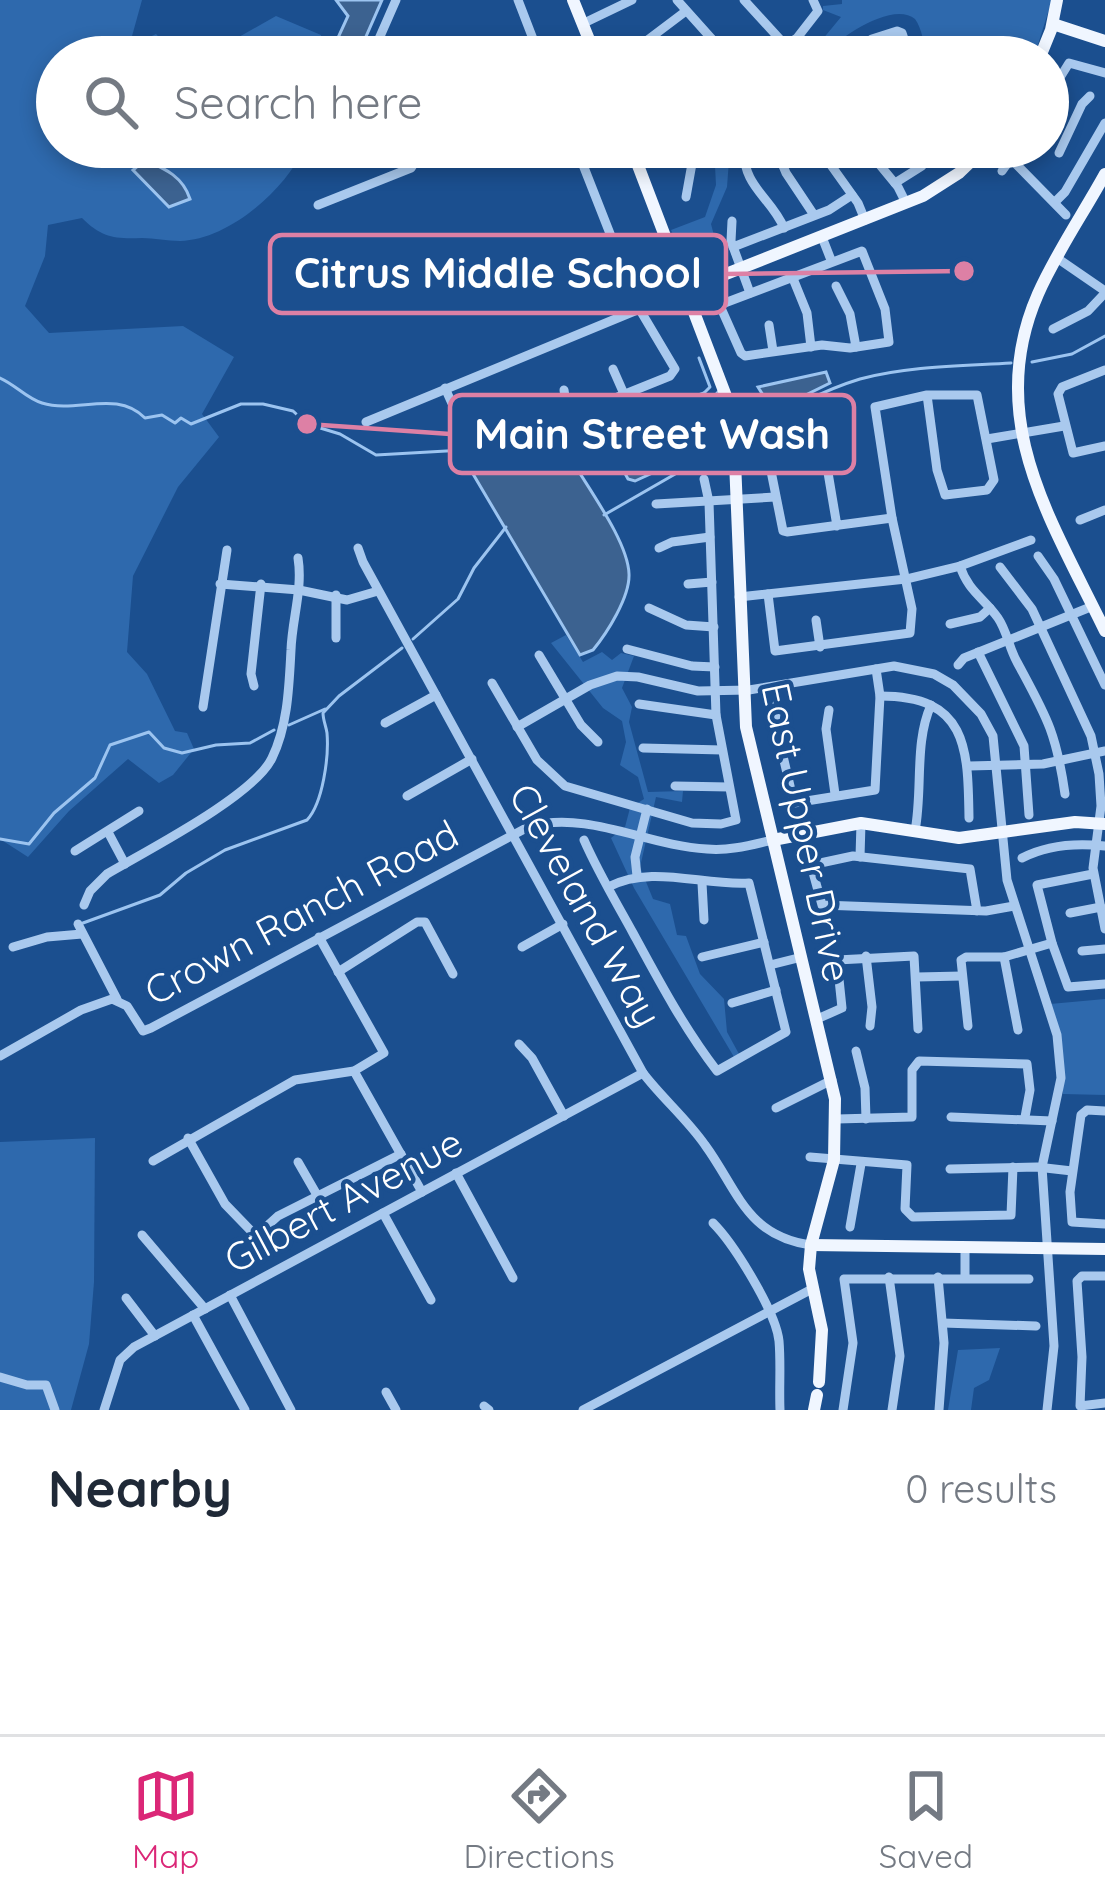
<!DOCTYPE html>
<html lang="en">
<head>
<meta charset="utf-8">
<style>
  body { margin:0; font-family:Quicksand,sans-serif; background:#f2f2f3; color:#1f2937 }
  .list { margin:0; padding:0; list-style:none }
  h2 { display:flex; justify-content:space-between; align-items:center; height:156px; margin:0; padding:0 48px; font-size:51px }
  h2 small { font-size:39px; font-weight:400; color:#747a83 }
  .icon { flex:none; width:66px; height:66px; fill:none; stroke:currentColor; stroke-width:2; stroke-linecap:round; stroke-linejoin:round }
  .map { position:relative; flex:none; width:1105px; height:1410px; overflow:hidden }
  .search { position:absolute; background:#fff; box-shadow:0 6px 18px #0003; left:36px; right:36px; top:36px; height:132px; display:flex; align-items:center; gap:30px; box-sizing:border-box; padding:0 42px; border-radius:66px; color:#747a83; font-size:45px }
  .sheet { height:324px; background:#fff }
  nav { display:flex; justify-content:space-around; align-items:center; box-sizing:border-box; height:168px; border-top:3px solid #e0e1e3; background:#fff; font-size:33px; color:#747a83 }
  nav a { display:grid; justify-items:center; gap:6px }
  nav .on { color:#db2777 }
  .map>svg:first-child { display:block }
  .green { fill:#2e69ad }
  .water { fill:#3c6290; stroke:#9cc4f0; stroke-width:3 }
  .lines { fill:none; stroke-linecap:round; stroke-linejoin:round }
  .stream { stroke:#9cc4f0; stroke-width:3 }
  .minor { stroke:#a9c9ee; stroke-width:9 }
  .major { stroke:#f0f6ff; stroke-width:12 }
  .labels { text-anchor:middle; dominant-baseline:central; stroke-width:9; stroke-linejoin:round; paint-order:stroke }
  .street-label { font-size:39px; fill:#fff; stroke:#1b4f8f }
  .leader { fill:none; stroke:#dd80a5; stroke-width:4.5 }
  .callout-dot { fill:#dd80a5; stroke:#1b4f8f; stroke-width:4.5 }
  .callout { fill:#1b4f8f; stroke:#dd80a5; stroke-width:4.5 }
  .callout-label { font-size:42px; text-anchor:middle; font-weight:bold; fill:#fff }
</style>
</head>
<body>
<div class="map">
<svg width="1105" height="1410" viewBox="0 0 1105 1410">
  <rect width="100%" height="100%" fill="#1b4f8f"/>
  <g class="green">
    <path d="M0 0H142L129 47 156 34 177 57H57V147H305C285 190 229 240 180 241 167 241 154 238 142 238 115 239 102 238 82 218L48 225 45 256 25 306 49 333 183 326 234 357 202 414 219 437 178 487 133 576 127 652 147 674 175 731 187 733 194 749 173 775 159 783 128 759 69 811 28 857 0 839Z"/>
    <path d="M842 0H1052L1034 57H928C924 46 922 28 915 19 893 0 836 39 822 57H808L841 17 823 10V6L842 4Z"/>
    <path d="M276 16 321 35 323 57H195L209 54Z"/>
    <path d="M714 147H730L727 187 711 224 723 270 694 281 671 230 705 217 716 185Z"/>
    <path d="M566 635 583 662 602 652 612 660 621 653 634 656 622 688 632 707 629 722 648 792 683 791 682 802 656 797 640 867 653 899 670 904 677 935 686 936 700 974 724 999 727 1032 739 1054 734 1057 634 888 611 838 625 827 630 808 644 799 638 777 620 765 626 742 622 721 603 708 551 643Z"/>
    <path d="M1105 999V1095L1063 1094V1052L1050 1004Z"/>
    <path d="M95 1138 94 1282 89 1344 71 1410H0V1142Z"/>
    <path d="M1000 1348 989 1380 974 1388 971 1410H948L958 1350Z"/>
  </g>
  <g class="water">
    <path d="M336 0H382L357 57 331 53 348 16Z"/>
    <path d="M145 160C166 169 183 177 190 199L169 207 133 170Z"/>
    <path d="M826 372 830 383 773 411 758 387Z"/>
    <path d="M716 404 723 426 720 442 635 481 628 479 611 448 615 443Z"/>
    <path d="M493 455 570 457C587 487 628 541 629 574 630 597 607 633 593 650L580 655 463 457Z"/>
  </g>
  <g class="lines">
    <g class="stream">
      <path d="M283 57 299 50 312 57"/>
      <path d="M306 152 310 147"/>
      <path d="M699 358 710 387 704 393 707 401"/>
      <path d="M1032 362 1072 354 1105 336"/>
      <path d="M0 378C16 385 26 398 42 403 77 414 116 389 145 418L162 415 175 423 181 418 191 424 241 404H263L293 411 307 424 340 434 376 455 464 450 471 456"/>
      <path d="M757 398 766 414"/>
      <path d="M710 401 719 391"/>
      <path d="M741 416 747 415"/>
      <path d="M740 437C779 415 817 392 860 379 909 366 961 366 1011 363"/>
      <path d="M581 438 586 442 630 419 704 393"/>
      <path d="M700 460 728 443"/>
      <path d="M604 515 696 462"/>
      <path d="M413 639 458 599 474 568 506 527"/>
      <path d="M289 725 325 709"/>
      <path d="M0 839 29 844 54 813 95 778 110 745 149 732 164 748 182 753 216 745 250 743 274 730"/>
      <path d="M83 923 160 895 186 873 225 850 307 820C323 803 329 756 327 733 326 726 323 720 323 713L339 696 402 648"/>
    </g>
    <g class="minor">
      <path d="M518 0 540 57"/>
      <path d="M677 0 728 57"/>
      <path d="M744 0 787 47"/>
      <path d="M582 24 632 0"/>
      <path d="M371 57 396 0"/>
      <path d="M625 57 686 11"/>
      <path d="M696 57 714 41"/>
      <path d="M768 57 797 38 818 11 813 0"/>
      <path d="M846 57 872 39 897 31 902 33 910 57"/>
      <path d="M1048 97 1069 63 1105 73"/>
      <path d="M744 147C742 187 771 197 784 228"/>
      <path d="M775 147 786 173 814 215"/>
      <path d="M818 147 858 203 865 220"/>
      <path d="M865 147 898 187 906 203"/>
      <path d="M1059 153 1082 104 1090 96"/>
      <path d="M1013 161 1066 215"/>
      <path d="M637 162 666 151H695"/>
      <path d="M1002 171 1019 147"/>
      <path d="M895 183 922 166V158L912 147"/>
      <path d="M686 197 695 147"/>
      <path d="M1055 202 1065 192 1105 123"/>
      <path d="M318 205 411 168 416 160 409 147"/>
      <path d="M732 221 731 241 750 293"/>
      <path d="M822 237 831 260"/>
      <path d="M733 247 829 210 852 195"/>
      <path d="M862 251 885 309 889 342 850 348 822 345 745 356 741 353 721 308 722 304Z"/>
      <path d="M1057 258 1105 291"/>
      <path d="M792 276 807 313 811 347"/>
      <path d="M836 286 850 314 856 347"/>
      <path d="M769 325 773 351"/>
      <path d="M1053 329 1088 311 1105 293"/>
      <path d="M613 369 624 394"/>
      <path d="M1105 370 1062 387 1058 394 1073 453 1105 446"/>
      <path d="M445 388 459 419 488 414 568 417 670 376 675 369 640 310 576 147"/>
      <path d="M564 390 568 417"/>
      <path d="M366 422 688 289"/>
      <path d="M987 439 1064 426"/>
      <path d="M656 504 775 497"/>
      <path d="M1080 520 1105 510"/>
      <path d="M837 526 822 437 813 429 768 456 783 531 787 532 892 518"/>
      <path d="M358 548 363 562 643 1073C662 1098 687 1119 705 1145 738 1190 746 1236 811 1245"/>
      <path d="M659 548 672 542 710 537"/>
      <path d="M1038 556 1054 579 1105 685"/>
      <path d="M960 566C968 591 984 598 998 618 1007 631 1009 648 1017 662 1046 716 1056 731 1065 794"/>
      <path d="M1000 567 1032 609 1091 736 1099 774 1101 806 1093 868 1105 929"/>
      <path d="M220 584 299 590 347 600 378 591"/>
      <path d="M688 584 712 582"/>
      <path d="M768 594 775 651 910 633 912 609 892 518 875 407 927 395H977L994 480 987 490 945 495 937 470 927 395"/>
      <path d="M336 595V638"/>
      <path d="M739 597 906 579 960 566 1031 540"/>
      <path d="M649 608 686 625 714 627"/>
      <path d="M816 620 820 647"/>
      <path d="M950 624 980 617 990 608"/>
      <path d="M627 649 692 666 715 667"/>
      <path d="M978 652 1024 746 1029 815"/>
      <path d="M539 655 581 725 598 742"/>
      <path d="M958 665 964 658 1093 606"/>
      <path d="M492 683 537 760 565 786 692 823 721 824 736 820 716 715 709 502 704 479"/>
      <path d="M254 686 251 674 261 584"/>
      <path d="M880 696C967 696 968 747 969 818"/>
      <path d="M639 704 716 715"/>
      <path d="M777 704 775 722 794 803 875 790 880 696 876 669"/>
      <path d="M203 707 227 550"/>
      <path d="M829 710 826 729 835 794"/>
      <path d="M385 723 436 695"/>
      <path d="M517 727 590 685 617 676 638 677 698 691 749 690 894 666 934 674 953 685 981 714 993 736 1007 880 1057 1035 1061 1078 1042 1167 1054 1346 1047 1410"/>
      <path d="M643 748 722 750"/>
      <path d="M969 766 1043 764 1105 751"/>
      <path d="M675 786 729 787"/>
      <path d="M407 796 472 759"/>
      <path d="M915 831C923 789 914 743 931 705"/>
      <path d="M108 832 125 864"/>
      <path d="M584 840C598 872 616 902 633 933 659 981 684 1028 717 1071L786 1032 749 883C702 886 652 864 608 887"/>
      <path d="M75 851 139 811"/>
      <path d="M860 857 861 823"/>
      <path d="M1022 858C1047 845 1078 843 1105 846"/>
      <path d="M1093 874 1037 885 1052 943 1068 987 1105 984"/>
      <path d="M637 876 635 857 647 809"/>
      <path d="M702 883 704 920"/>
      <path d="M84 905 90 891 107 874C146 851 254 796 272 758 288 725 289 686 291 650 292 619 303 589 298 558"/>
      <path d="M977 911 970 869 853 856 811 865 822 905 986 911 1014 906"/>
      <path d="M1070 913 1101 907"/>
      <path d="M78 924 117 999"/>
      <path d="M13 947 47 937 82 934"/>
      <path d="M522 947 563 924"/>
      <path d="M1082 951 1105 949"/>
      <path d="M866 956 872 1007 870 1026"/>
      <path d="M702 957 764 942"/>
      <path d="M1004 957 1018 1030"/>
      <path d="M770 965 802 957"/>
      <path d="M338 972 417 922H425L453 974"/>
      <path d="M917 977 962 976"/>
      <path d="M732 1003 776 990"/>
      <path d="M817 1019 842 1008 837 960 914 956 918 1029"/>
      <path d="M968 1026 961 960 966 957H1004L1052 943"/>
      <path d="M519 1044 532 1058 564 1116"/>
      <path d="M856 1051 865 1088 866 1119"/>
      <path d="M0 1056 81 1010 112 999 127 1006 143 1031 151 1028 530 826C591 811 647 846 707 849 730 851 751 845 773 840"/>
      <path d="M354 1071 422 1192"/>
      <path d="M776 1108 832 1080"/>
      <path d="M1105 1111 1087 1110 1081 1115 1070 1192 1072 1222 1105 1224"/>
      <path d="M951 1117 1052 1121"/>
      <path d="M837 1119 912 1117V1070L919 1061 1027 1064 1030 1090 1025 1117"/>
      <path d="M188 1138 225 1204 256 1236 278 1216 401 1154"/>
      <path d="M810 1157 907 1165 905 1209 913 1217 1011 1215 1013 1167"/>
      <path d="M153 1161 295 1080 354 1071 384 1053 319 937"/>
      <path d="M298 1162 317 1195"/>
      <path d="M950 1169 1037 1167 1072 1171"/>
      <path d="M456 1173 513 1278"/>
      <path d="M383 1213 431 1300"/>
      <path d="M713 1223C734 1244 776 1312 779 1341 781 1364 779 1387 780 1410"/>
      <path d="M850 1227 861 1164"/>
      <path d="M142 1235 205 1309"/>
      <path d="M1105 1276H1082L1077 1281 1082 1357 1080 1406 1105 1403"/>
      <path d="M889 1277 900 1356 892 1410"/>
      <path d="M938 1277 944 1343 939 1410"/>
      <path d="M965 1278V1249"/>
      <path d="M230 1295 291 1410"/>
      <path d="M126 1298 155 1336"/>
      <path d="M193 1315 245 1410"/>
      <path d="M943 1323 1036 1326"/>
      <path d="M0 1377 27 1385H46L55 1410"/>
      <path d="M386 1392 396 1410"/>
      <path d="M484 1406 489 1410"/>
      <path d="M104 1410 120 1360 134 1347 643 1073"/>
      <path d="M583 1410 812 1289"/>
      <path d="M843 1410 853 1343 844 1279H1029"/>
    </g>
    <g class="major">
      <path d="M573 0 596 57"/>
      <path d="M1053 24 1105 41"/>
      <path d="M1040 57 1051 30 1057 0"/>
      <path d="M631 147 729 404 734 437 746 727 835 1099 834 1160 811 1245 809 1269 822 1330 819 1382"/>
      <path d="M1105 174C1083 214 1056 253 1038 294 983 419 1052 521 1105 631"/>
      <path d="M688 289 923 196 959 173 986 147"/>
      <path d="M773 840 861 823 959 838 1075 822 1105 824"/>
      <path d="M811 1245 1105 1249"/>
      <path d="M814 1410 817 1395"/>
    </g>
  </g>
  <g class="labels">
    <g class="street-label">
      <text transform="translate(807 832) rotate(78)">East Upper Drive</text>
      <text transform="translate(586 905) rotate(61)">Cleveland Way</text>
      <text transform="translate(301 912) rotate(-28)">Crown Ranch Road</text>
      <text transform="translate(343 1200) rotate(-28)">Gilbert Avenue</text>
    </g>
  </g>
  <path class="leader" d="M964 271L726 274M307 424L450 434"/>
  <g class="callout-dot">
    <circle cx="964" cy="271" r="12"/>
    <circle cx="307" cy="424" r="12"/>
  </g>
  <g class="callout">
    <rect x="270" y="235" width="456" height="78" rx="12"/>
    <rect x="450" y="395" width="404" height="78" rx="12"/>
  </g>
  <g class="callout-label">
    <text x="498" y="288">Citrus Middle School</text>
    <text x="652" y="449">Main Street Wash</text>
  </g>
</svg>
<div class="search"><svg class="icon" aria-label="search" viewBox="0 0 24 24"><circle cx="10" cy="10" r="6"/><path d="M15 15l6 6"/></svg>Search here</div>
</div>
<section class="sheet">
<h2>Nearby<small>0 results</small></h2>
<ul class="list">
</ul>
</section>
<nav>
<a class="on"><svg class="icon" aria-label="map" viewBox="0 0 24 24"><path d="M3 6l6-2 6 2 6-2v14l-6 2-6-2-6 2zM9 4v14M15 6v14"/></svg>Map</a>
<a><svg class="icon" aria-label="directions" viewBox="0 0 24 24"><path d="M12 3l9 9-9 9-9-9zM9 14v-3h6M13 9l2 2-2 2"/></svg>Directions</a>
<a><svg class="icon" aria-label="saved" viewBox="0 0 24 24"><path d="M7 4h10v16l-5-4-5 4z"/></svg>Saved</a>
</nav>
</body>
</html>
